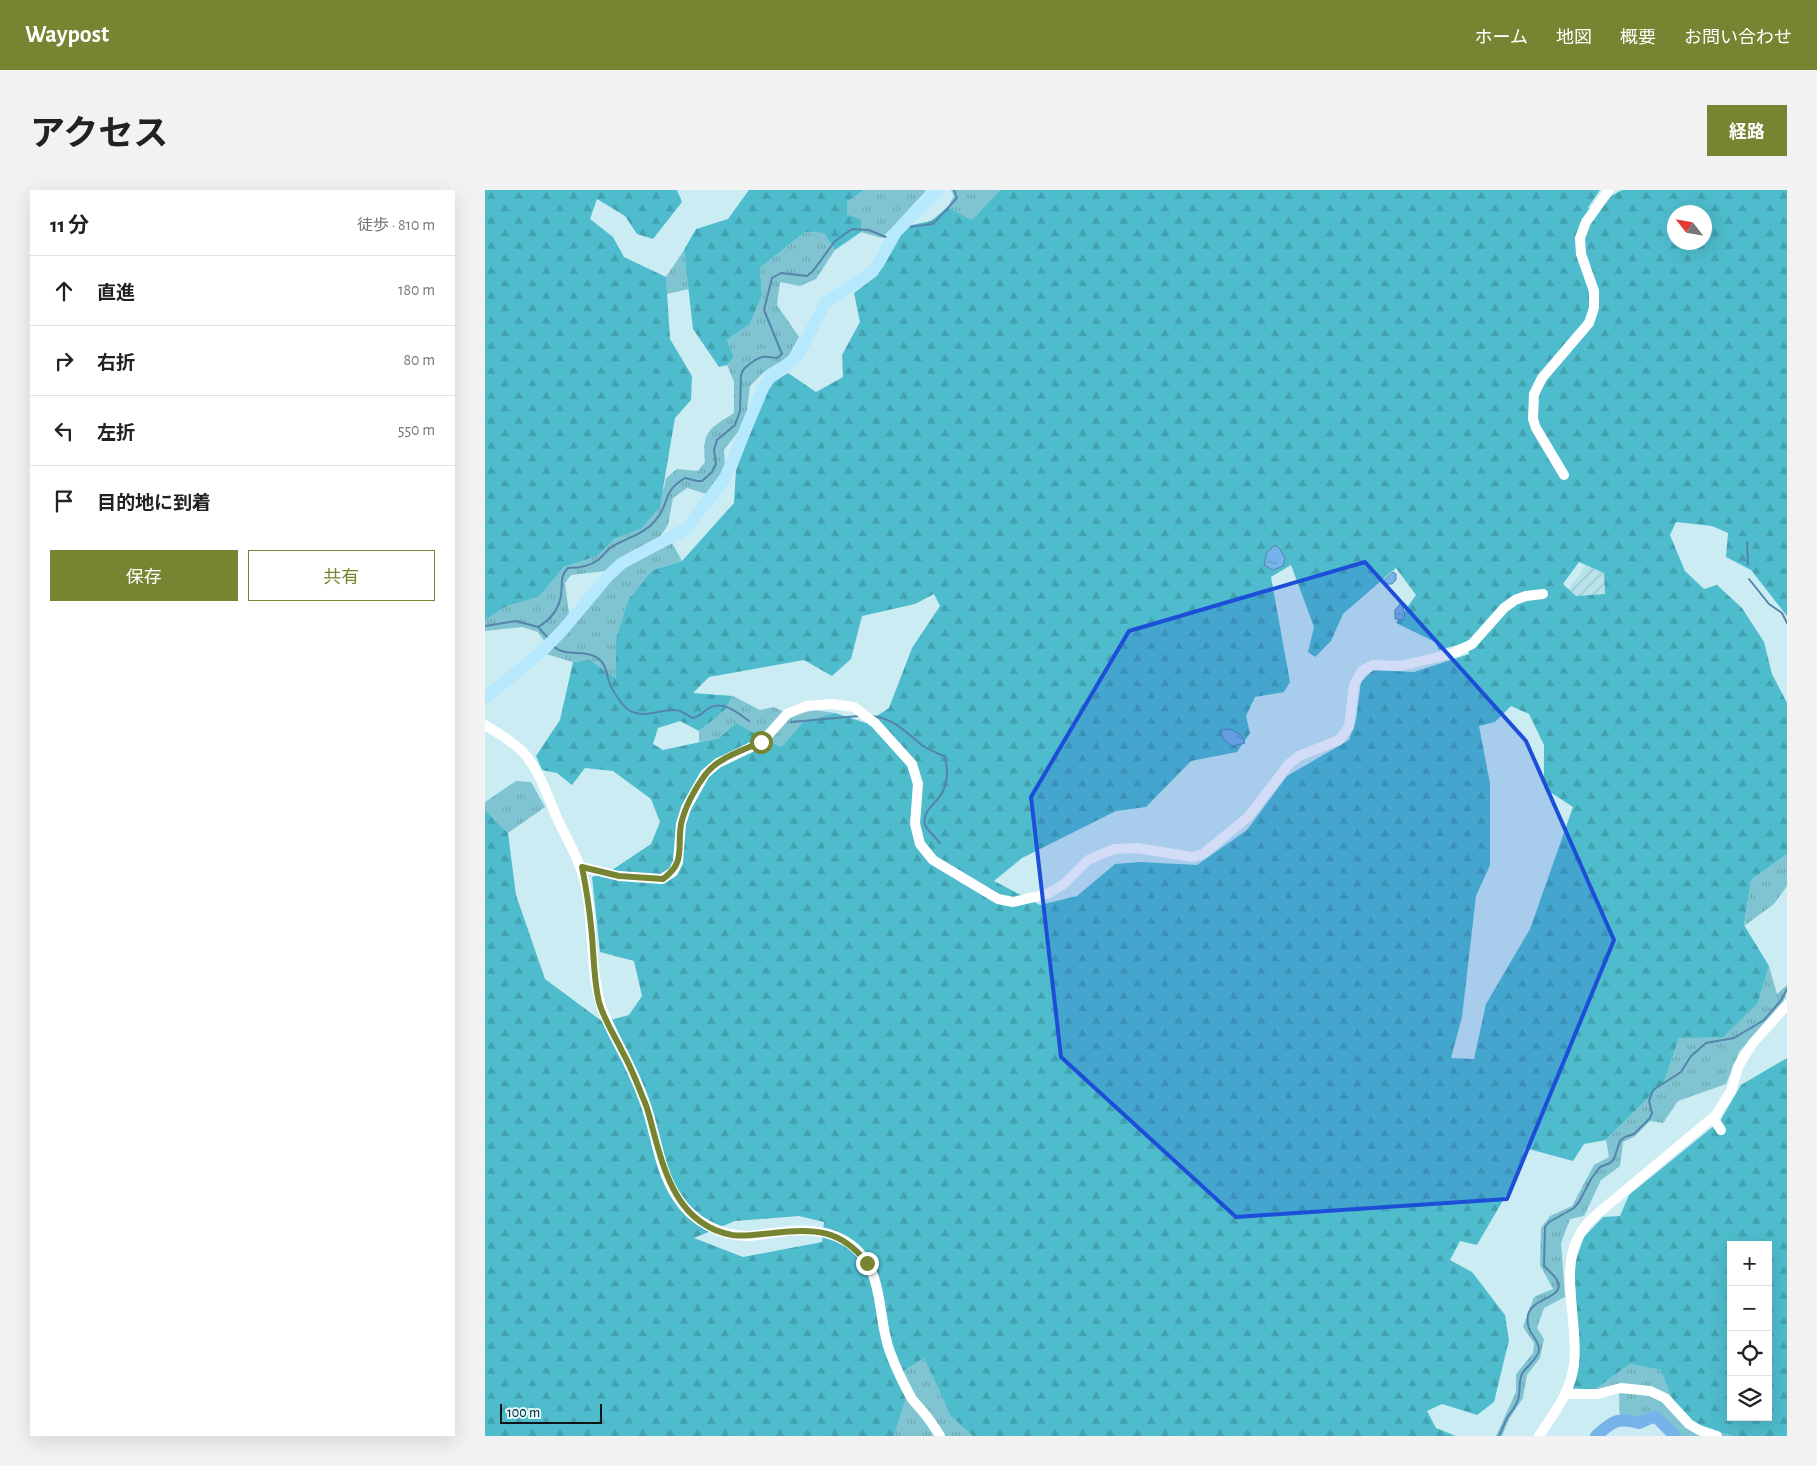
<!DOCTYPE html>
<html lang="ja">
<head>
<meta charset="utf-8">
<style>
  body { margin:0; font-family:"Alegreya Sans","Noto Sans JP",sans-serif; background:#f2f2f2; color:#222 }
  .controls { position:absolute; right:15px; bottom:15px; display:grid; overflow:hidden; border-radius:0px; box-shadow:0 5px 20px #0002 }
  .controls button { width:45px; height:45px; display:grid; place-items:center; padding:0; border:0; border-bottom:1px solid #e0e0e0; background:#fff; color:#222; font:25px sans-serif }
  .compass { position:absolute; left:1182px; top:15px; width:45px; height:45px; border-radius:50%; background:#fff; box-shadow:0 5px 20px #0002; rotate:301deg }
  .scale { position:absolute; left:15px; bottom:12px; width:102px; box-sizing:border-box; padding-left:5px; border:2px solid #091517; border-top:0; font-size:14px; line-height:18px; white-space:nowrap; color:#091517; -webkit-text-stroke:4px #ddf8fd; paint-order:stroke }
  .stop { position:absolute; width:15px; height:15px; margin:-11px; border:4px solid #778431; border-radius:50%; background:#fff }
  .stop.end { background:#778431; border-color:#fff; box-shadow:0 1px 5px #0008 }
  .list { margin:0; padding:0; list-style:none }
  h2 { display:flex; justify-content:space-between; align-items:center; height:65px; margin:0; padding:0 20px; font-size:21px }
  h2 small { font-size:16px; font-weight:400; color:#767676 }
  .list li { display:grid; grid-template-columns:32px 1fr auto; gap:15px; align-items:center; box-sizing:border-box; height:70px; padding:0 20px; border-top:1px solid #e0e0e0 }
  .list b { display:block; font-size:19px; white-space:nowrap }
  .list em { font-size:16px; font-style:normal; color:#767676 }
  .actions { display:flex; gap:10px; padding:15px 20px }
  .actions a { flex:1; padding:11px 0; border:1px solid #778431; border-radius:0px; text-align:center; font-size:18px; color:#778431 }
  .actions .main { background:#778431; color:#fff }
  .icon { flex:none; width:28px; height:28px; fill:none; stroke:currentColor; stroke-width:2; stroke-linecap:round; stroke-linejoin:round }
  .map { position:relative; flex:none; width:1302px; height:1246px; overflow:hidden; border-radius:0px }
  header { display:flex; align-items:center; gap:30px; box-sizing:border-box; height:70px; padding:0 25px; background:#778431; color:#fff }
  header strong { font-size:24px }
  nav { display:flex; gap:28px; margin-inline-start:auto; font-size:18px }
  .intro { display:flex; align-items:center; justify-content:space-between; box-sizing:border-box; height:120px; padding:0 30px }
  h1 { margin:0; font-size:35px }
  .button { padding:12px 22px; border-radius:0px; background:#778431; color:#fff; font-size:18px; font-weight:700 }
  main { display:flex; gap:30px; padding:0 30px }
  aside { flex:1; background:#fff; border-radius:0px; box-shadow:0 5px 20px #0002 }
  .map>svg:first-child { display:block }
  .industrial { fill:url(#industrial-furrows) }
  .grass { fill:url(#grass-tufts) }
  .forest { fill:url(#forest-firs); fill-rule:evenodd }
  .water { fill:url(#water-ripples); stroke:#5584ab }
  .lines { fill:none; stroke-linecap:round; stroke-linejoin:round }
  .stream { stroke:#5584ab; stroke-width:2 }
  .river { stroke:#76b3ea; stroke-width:12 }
  .minor { stroke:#fff; stroke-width:10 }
  .major { stroke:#b6e8fe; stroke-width:12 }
  .route { stroke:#778431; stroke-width:6 }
  .marked { fill:#1d4ed8; fill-opacity:0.2; stroke:#1d4ed8; stroke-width:4; stroke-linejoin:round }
</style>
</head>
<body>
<header>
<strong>Waypost</strong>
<nav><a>ホーム</a><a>地図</a><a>概要</a><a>お問い合わせ</a></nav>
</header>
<div class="intro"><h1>アクセス</h1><a class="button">経路</a></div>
<main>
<aside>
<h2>11 分<small>徒歩 · 810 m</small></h2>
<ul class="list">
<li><svg class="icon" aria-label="ahead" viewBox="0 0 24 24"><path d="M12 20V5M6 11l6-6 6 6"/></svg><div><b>直進</b></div><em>180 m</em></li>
<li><svg class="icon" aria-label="right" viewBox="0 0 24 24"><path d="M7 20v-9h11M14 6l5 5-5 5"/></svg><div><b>右折</b></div><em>80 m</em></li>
<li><svg class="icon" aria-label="left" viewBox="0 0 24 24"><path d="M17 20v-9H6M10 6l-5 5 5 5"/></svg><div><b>左折</b></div><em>550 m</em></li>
<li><svg class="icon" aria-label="arrive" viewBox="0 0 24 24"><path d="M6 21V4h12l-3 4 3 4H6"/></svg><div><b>目的地に到着</b></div></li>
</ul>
<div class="actions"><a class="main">保存</a><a>共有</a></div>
</aside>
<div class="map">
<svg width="1302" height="1246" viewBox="0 0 1302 1246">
  <defs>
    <pattern id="industrial-furrows" width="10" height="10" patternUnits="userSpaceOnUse" patternTransform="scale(1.25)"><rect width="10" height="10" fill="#b7e2ea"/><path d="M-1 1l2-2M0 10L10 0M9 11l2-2" fill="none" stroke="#9cc1c8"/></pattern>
    <pattern id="grass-tufts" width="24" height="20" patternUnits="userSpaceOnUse" patternTransform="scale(1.25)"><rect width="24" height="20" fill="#7fc4d0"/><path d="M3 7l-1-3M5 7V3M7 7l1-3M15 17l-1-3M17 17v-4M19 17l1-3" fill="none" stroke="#6ca8b2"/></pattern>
    <pattern id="forest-firs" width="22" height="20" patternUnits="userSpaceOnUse" patternTransform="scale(1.25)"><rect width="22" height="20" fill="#4ebccd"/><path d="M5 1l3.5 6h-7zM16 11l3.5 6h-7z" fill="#43a1af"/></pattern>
    <pattern id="water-ripples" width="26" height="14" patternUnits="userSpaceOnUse" patternTransform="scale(1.25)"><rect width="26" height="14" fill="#76b3ea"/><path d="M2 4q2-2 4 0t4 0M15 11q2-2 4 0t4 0" fill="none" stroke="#6599c8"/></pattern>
  </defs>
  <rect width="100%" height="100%" fill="#cbecf2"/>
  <path class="industrial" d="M1101 375 1119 383 1120 404 1091 406 1084 399Z"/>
  <g class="grass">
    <path d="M379 0H438L441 1 397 48 376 42V29L362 24V12Z"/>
    <path d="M466 0H515L487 30 463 17 469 6Z"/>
    <path d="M320 42 339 43 350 60 331 89 315 96 295 92 292 115 314 147 303 167 280 181 265 196 262 220 253 242 239 260 240 277 222 304 202 298 188 308 183 335 174 348 121 381 86 385 80 393 84 424 60 452 53 442 37 437 0 441V430L22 416 54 407 79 377 111 366 129 349 156 339 179 298 181 288 192 279 213 281 220 272C217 241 224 239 249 223V192L242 175 249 167 242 150 265 134 277 105 275 78Z"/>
    <path d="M199 60 204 99 182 104 181 87Z"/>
    <path d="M187 353 197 371 168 380 131 449V488L105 470 88 472 61 464 136 380Z"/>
    <path d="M248 506 275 520 289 517 307 526 329 520 350 523 318 532 296 557 251 533 234 548 214 552V541L239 521Z"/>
    <path d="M31 591 46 592 60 617 23 643 0 620V612Z"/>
    <path d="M1302 664V696L1289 714 1259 736 1266 690Z"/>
    <path d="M1284 776 1292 804 1302 795V802L1298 812 1254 862 1241 894 1193 911 1178 933 1165 931 1149 947 1138 952 1135 976 1116 990 1099 1026 1085 1029 1076 1053 1080 1107 1059 1118 1052 1138 1059 1149 1055 1168 1042 1185 1038 1208 1024 1229 1017 1246H1011L1031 1202V1184L1048 1163 1049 1153 1038 1137 1049 1107 1068 1099 1055 1075 1056 1038 1065 1026 1087 1016 1109 975 1124 967 1121 950 1179 892 1194 848 1273 813Z"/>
    <path d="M439 1168 466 1225 488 1246H409L420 1212 419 1181Z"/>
    <path d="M1145 1174 1177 1180 1188 1211 1212 1236 1248 1246H1185L1170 1230 1157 1236 1135 1234 1134 1204 1113 1208 1084 1207 1088 1198 1109 1200Z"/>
  </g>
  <g class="forest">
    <path d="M0 0H192L197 12 168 49 152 44 140 26 112 9 105 29 128 47 139 67 181 87 185 149 207 186 206 210 190 228 175 316 156 339 129 349 112 366 79 377 54 407 22 416 0 430Z"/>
    <path d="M264 0H379L362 12V24L376 29V42L350 60 339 43 320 42 275 78 277 105 265 134 242 150 249 167 242 175 234 177 208 139 199 60 211 39 243 29Z"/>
    <path d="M515 0H1115L1102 19 1137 0H1302V426L1266 380 1241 367 1243 343 1227 336 1191 332 1185 345 1200 381 1219 399 1232 395 1257 418 1279 452 1287 484 1302 513V664L1266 690 1259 735 1284 776 1273 813 1238 847 1194 848 1179 892 1121 950 1099 954 1088 971 1040 958 1031 988 992 1055 975 1051 965 1070 987 1082 1020 1125 1024 1150 1009 1212 992 1225 957 1214 942 1221 951 1238 971 1246H488L466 1226 439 1168 419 1181 420 1212 409 1246H0V620L23 643 31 705 60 789 118 832 144 825 157 806 149 771 115 762 107 687 127 680 166 654 175 632 166 609 128 581 100 578 87 595 72 583 57 580 51 566 75 530 88 472 105 470 131 488V449L144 409 168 380 197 371 249 313 251 280 284 195 303 183 331 202 358 187 357 165 375 132 369 103 393 85 408 52 422 36 446 31 463 17 487 30ZM1190 22H1220V52H1190ZM1094 372 1119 383 1120 404 1091 406 1078 394ZM806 375 829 437 823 462 830 467 846 451 858 424 911 378 931 405 911 433 950 452 954 460 982 452 984 464 929 482 888 480 876 492 871 530 864 550 802 586 762 640 712 675 655 672 630 674 592 706 555 715 509 691 537 668 631 621 661 617 706 571 752 562 765 543 761 526 770 507 799 502 805 492 786 387ZM449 404 455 416 427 458 404 518 381 533 350 523 318 532 296 557 251 533 234 548 178 560 168 554 173 538 195 531 214 541 239 521 248 506 208 503 224 487 319 470 347 486 366 469 377 426 430 414ZM1026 516 1044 524 1059 555V598L1088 617 1045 739 1001 814 989 869 966 868 977 827 991 706 1005 675V593L994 536 1010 532ZM314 1026 339 1032 337 1052 258 1067 209 1048 250 1031Z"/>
    <path d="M1302 868V1246H1248L1212 1236 1188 1211 1176 1180 1145 1174 1109 1200 1088 1198 1094 1163 1089 1075 1099 1047 1118 1027 1135 1026 1144 1005 1235 931 1256 895ZM1246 1055H1283V1227H1246Z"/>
  </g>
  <g class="water">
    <path d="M790 355 795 359 800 369 798 376 788 380 779 375 782 362Z"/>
    <path d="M908 382 911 384V390L907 394H899L898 391Z"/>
    <path d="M915 414H917L920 426 918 430 910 429V420Z"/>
    <path d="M745 539 756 545 760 553 747 556 738 549 736 540Z"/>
  </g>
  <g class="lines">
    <g class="stream">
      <path d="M423 37 448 34 472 8 469 0"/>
      <path d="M1262 352 1263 375"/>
      <path d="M1264 389 1284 414 1297 423 1302 433"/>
      <path d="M0 436 31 431 53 437 63 448"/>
      <path d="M53 437C65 430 74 419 76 405 78 394 74 387 83 378 93 378 104 377 113 370 119 365 123 358 130 355 144 347 159 344 170 331 186 313 176 302 200 288L212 291H217L227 282 231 274 229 260 232 250 250 235 255 221 256 185C258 178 261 177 266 173 277 165 279 166 292 168L297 164 279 120 287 88 296 83 322 86 328 81 350 51 367 39 384 40 403 48"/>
      <path d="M68 456C80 467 96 460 109 466 121 472 121 481 124 492 127 500 135 512 141 518 157 531 173 519 190 520 197 520 202 526 208 528 215 526 218 522 224 518 238 510 253 523 264 531"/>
      <path d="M388 526C412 530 420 542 438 556 444 560 452 563 459 566 463 577 463 590 458 601 453 613 436 620 440 635 443 641 451 648 455 653"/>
      <path d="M306 532 374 526"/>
      <path d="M1014 1246C1017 1240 1019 1234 1022 1228 1025 1223 1030 1218 1032 1212 1037 1202 1032 1192 1038 1182 1043 1175 1053 1169 1054 1160 1054 1147 1040 1144 1043 1125 1047 1107 1082 1108 1072 1090 1069 1085 1063 1080 1059 1076L1060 1037 1064 1032 1089 1018 1094 1012 1106 989 1115 977 1125 973 1129 969 1135 951 1140 947 1149 944 1165 928 1167 923 1164 911 1168 900 1196 882 1206 866 1221 853 1249 848 1279 830 1296 810 1302 799"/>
    </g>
    <path class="river" d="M1111 1246C1128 1231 1132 1227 1154 1233L1168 1227 1172 1228 1190 1246"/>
    <g class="minor">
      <path d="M1079 285 1051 238 1048 229 1049 204 1057 188 1104 133 1109 118V101L1096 64 1095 48 1101 32 1124 0"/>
      <path d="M0 535C13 543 27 551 38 562 55 581 62 605 72 628 86 658 99 676 103 710 108 744 106 780 115 812 119 827 127 841 134 855 143 872 152 891 159 910 171 941 173 979 192 1007 207 1031 235 1046 263 1046 270 1046 278 1044 286 1043 315 1039 346 1037 370 1058 400 1085 392 1128 405 1162 411 1178 419 1195 427 1209 431 1214 435 1218 439 1223 445 1230 450 1238 455 1246"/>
      <path d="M97 677 134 686 177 689 188 682 193 672 196 634 201 618 220 584 233 573 277 552 302 524 321 516 347 514 369 517 390 533 427 574 433 594 430 634 435 654 448 670 513 709 528 712 562 704 579 694 603 670 629 659 652 658 707 667 718 664 763 627 804 574 814 566 854 550 864 537 869 495 877 481 888 475 916 476 969 463 987 454 1019 418 1030 410 1041 406 1058 404"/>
      <path d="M1231 925 1230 931 1236 940"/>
      <path d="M1081 1204H1113L1136 1198 1165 1201 1180 1208 1204 1234 1214 1240 1232 1246"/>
      <path d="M1054 1246C1069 1223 1086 1202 1089 1174 1094 1135 1074 1080 1094 1046 1099 1035 1108 1028 1117 1020L1231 925 1246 901 1253 877 1260 865 1268 853 1302 815"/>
    </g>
    <path class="major" d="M0 508 56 462 77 441 123 386 137 373 201 339 240 288 279 196 286 186 307 171 314 163 341 112 387 82 393 74 411 42 453 0"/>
  </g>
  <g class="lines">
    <path class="route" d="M276 552C259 560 232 568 220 585 210 598 200 617 196 634 192 659 201 672 178 689L134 686 97 677C101 697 104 716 106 736 109 761 108 787 114 812 119 830 130 846 138 863 146 877 152 893 158 908 163 918 165 929 168 940 180 985 194 1035 247 1045 261 1047 274 1044 288 1043 328 1038 356 1039 382 1073"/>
  </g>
  <path class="marked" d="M880 372 1041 551 1129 750 1022 1009 751 1027 576 867 546 607 644 441Z"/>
</svg>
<div class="controls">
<button>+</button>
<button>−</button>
<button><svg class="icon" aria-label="locate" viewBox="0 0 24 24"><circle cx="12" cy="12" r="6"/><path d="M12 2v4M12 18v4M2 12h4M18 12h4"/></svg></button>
<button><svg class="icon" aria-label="layers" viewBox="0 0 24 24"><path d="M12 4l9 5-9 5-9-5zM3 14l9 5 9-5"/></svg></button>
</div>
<svg class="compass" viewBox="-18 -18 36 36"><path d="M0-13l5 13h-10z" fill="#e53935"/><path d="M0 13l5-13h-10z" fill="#767676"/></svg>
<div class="scale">100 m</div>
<div class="stop" style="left:276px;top:552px"></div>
<div class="stop end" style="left:382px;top:1073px"></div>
</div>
</main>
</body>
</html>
